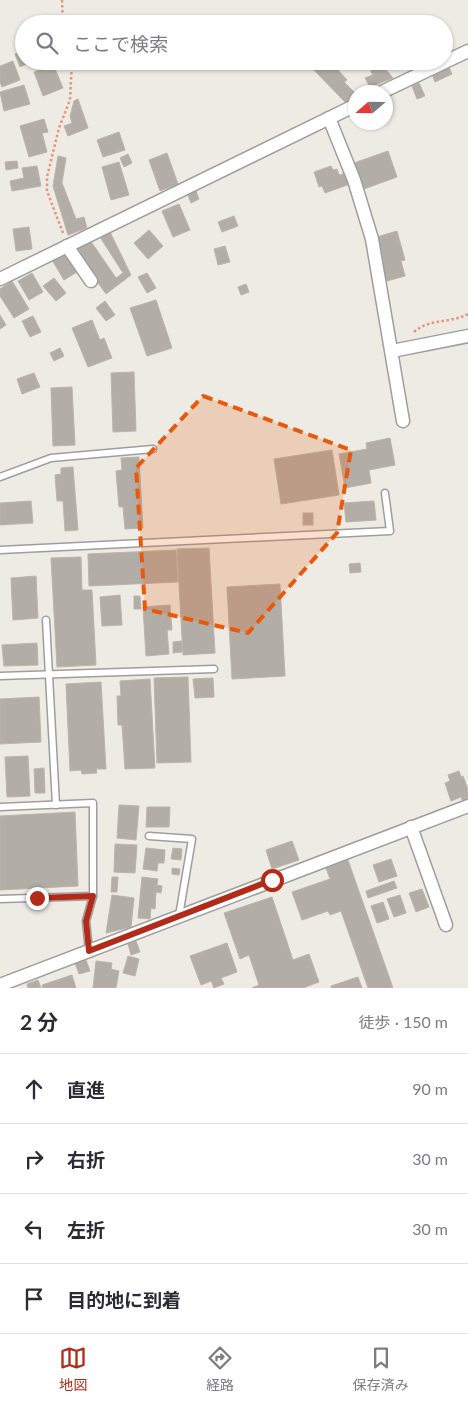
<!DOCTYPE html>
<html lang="ja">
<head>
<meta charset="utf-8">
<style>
  body { margin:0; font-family:Lato,"Noto Sans JP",sans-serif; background:#f7f7f7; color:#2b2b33 }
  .compass { position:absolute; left:348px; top:85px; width:45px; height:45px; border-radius:50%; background:#fff; box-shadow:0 1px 4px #0004; rotate:250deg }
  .stop { position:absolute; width:15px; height:15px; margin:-11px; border:4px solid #b22b18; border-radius:50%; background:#fff }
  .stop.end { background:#b22b18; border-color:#fff; box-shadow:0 1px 5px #0008 }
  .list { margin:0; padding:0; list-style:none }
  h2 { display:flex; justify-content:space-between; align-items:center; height:65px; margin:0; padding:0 20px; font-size:21px }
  h2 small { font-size:16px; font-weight:400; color:#7c7c81 }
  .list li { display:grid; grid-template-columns:32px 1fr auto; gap:15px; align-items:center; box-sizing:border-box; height:70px; padding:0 20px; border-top:1px solid #e1e1e2 }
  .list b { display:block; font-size:19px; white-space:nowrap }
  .list em { font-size:16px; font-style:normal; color:#7c7c81 }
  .icon { flex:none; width:28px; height:28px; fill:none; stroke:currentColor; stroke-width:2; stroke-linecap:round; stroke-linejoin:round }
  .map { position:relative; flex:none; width:468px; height:988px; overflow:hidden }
  .search { position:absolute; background:#fff; box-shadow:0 1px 4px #0004; left:15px; right:15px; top:15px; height:55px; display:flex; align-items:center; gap:12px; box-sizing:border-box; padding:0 18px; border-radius:28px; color:#7c7c81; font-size:19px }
  .sheet { height:345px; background:#fff }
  nav { display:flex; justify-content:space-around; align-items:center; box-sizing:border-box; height:70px; border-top:1px solid #e1e1e2; background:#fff; font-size:14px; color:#7c7c81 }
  nav a { display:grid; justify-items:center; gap:2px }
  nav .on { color:#b22b18 }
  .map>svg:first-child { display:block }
  .building { fill:#b2ada7; stroke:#bdb4a9 }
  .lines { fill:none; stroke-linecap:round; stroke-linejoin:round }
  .service-casing { stroke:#9e9e9e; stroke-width:9 }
  .minor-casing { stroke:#9e9e9e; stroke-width:15 }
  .path { stroke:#e8937a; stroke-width:2.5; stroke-dasharray:2.5 2.5; stroke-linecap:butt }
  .service { stroke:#fff; stroke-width:6 }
  .minor { stroke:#fff; stroke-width:12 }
  .route { stroke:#b22b18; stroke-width:6 }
  .marked { fill:#e8590c; fill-opacity:0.2; stroke:#e8590c; stroke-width:4; stroke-dasharray:10 6; stroke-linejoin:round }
</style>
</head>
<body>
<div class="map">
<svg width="468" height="988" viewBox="0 0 468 988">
  <rect width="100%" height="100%" fill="#edebe4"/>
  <g class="building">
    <path d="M24 51V61H29V63L20 67 15 54Z"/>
    <path d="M13 61 20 80 2 87 0 82V66Z"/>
    <path d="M313 61 330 63 336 61 341 66 338 70 347 80 344 82 355 93 346 103 309 65Z"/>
    <path d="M365 61H379L393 78 370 87 365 78 373 75Z"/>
    <path d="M53 64 63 88 43 96 34 72Z"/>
    <path d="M449 67 452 74 435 82 432 74Z"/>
    <path d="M419 83 425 96 417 99 412 86Z"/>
    <path d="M24 85 30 104 4 111 0 92Z"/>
    <path d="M78 99 88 128 68 136 64 126 72 123 70 116 74 101Z"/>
    <path d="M44 119 48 132 42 133 47 152 29 157 20 126Z"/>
    <path d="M119 132 125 150 103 157 97 140Z"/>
    <path d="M388 151 397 177 364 189 354 163Z"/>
    <path d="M167 153 178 184 160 191 149 160Z"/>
    <path d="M128 154 132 163 124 167 120 158Z"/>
    <path d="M58 156 66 158 62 183 76 219 84 217 87 228 68 235 53 186Z"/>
    <path d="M17 161 18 168 6 170 5 162Z"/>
    <path d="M119 162 129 195 111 200 102 167Z"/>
    <path d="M37 166 41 186 12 191 10 181 24 178 22 168Z"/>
    <path d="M331 166 333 170 337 169 339 175 346 173 350 184 325 193 322 186 319 187 314 172Z"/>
    <path d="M196 191 199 199 191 203 188 195Z"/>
    <path d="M179 204 190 230 173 237 162 211Z"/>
    <path d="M234 216 238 226 222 232 218 222Z"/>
    <path d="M29 227 32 249 16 251 13 229Z"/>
    <path d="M149 230 163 246 148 259 134 243Z"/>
    <path d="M397 231 405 260 401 261 405 276 387 281 382 263 384 262 377 237Z"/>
    <path d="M110 232 131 275 106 294 75 250 90 240 116 278 123 273 100 237Z"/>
    <path d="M225 246 230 262 218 265 214 249Z"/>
    <path d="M65 252 77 272 64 280 52 260Z"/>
    <path d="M32 273 43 292 29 300 18 281Z"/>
    <path d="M147 273 156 288 147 293 138 277Z"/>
    <path d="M54 278 66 293 56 301 43 286Z"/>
    <path d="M12 281 29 309 14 318 0 296V289Z"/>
    <path d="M246 284 249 292 241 295 238 287Z"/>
    <path d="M156 300 172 348 147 356 130 308Z"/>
    <path d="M105 301 115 315 106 321 96 308Z"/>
    <path d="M0 315 6 325 0 329Z"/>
    <path d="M33 316 41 332 30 337 22 321Z"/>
    <path d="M92 320 100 340 104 338 112 358 88 367 72 328Z"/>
    <path d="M60 348 64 356 54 361 50 353Z"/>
    <path d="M134 372 136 431 113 432 111 373Z"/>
    <path d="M34 373 40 387 22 394 17 379Z"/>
    <path d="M72 387 75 445 53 446 51 388Z"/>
    <path d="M390 438 395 465 369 470 371 483 345 488 339 454 367 449 366 443Z"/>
    <path d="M332 450 339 495 281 504 274 459Z"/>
    <path d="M139 457 143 528 125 529 123 507H119L116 471 122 470 121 458Z"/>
    <path d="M73 467 78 530 65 531 63 501H57L55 475 61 474V468Z"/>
    <path d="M31 501 33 523 0 525V503Z"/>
    <path d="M374 501 376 520 346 522 344 503Z"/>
    <rect x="303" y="513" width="10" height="12"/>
    <path d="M209 548 215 653 183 655 177 549Z"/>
    <path d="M176 550 178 582 89 586 88 554Z"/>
    <path d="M81 557 82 590H92L96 665 57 667 51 558Z"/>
    <path d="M360 563 361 572 350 573 349 564Z"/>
    <path d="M36 576 38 618 13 620 11 578Z"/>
    <path d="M280 584 285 676 232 679 227 587Z"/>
    <path d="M120 595 122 625 102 626 100 597Z"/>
    <path d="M134 596H140L141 609H134Z"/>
    <path d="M170 605 172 630H167L169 654 146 656 143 607Z"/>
    <path d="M182 641V652L173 653V642Z"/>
    <path d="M37 643 38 665 4 666 2 645Z"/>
    <path d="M188 677 191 762 157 763 154 678Z"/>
    <path d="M213 678 214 697 195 698 193 679Z"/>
    <path d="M150 679 155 768 125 769 122 725H118L117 696H121L120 681Z"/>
    <path d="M101 682 106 769H96L97 773 82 774 81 770 70 771 66 684Z"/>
    <path d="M39 697 41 742 0 744V699Z"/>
    <path d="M28 756 30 796 7 797 5 757Z"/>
    <path d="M44 768 45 793H35L34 769Z"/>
    <path d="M459 771 461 777 463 776 468 789V798L462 800 461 797 451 801 445 783 450 781 448 775Z"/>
    <path d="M119 805 139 806 136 840 117 838Z"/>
    <path d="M147 807H170L169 827H146Z"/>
    <path d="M75 812 78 886 0 890V816Z"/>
    <path d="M292 841 299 860 272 869 266 850Z"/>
    <path d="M115 844 137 845 135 873 114 872Z"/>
    <path d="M146 848 165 850 164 863H158L157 871 143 869Z"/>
    <path d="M173 848 182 849 181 860 171 859Z"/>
    <path d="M391 859 397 876 379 882 373 865Z"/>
    <path d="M348 860 393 988H368L341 911 330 915 328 911 302 920 292 892 330 879 326 868Z"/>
    <path d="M172 868 180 869 179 875 172 874Z"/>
    <path d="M112 877H118L117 892H111Z"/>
    <path d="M142 877 158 879 157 885 162 886 161 893 156 892 155 909 151 908 150 919 138 918Z"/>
    <path d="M394 881 397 888 368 898 366 891Z"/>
    <path d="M422 889 429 907 416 912 409 893Z"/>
    <path d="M112 895 134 898 131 927 106 933Z"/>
    <path d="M400 895 406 913 394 917 387 899Z"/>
    <path d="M272 897 293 960 309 954 319 982 303 988H252L259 985 249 955 240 959 224 913Z"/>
    <path d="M383 902 389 919 377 923 371 906Z"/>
    <path d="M136 941 140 952 131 955 128 944Z"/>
    <path d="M227 943 237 972 221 978 224 984 214 988 211 981 201 985 190 956Z"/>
    <path d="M128 956 139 959 135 976 123 973Z"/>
    <path d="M86 960 90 971 79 974 75 963Z"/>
    <path d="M96 961 112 963 111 969 119 971 116 988H93Z"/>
    <path d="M72 975 76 988H43L42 985Z"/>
    <path d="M358 977 362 988H331V986Z"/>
    <path d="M38 980 41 988H28L27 984Z"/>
  </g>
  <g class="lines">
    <g class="service-casing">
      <g id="service">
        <path d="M0 477 51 458 153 449"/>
        <path d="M0 550 390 531 385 493"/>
        <path d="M46 620 56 805"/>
        <path d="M0 676 214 669"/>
        <path d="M0 807 93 803V896L86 921 89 951"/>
        <path d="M149 836 192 839 179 916"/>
        <path d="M0 899 93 896"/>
      </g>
    </g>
    <g class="minor-casing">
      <g id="minor">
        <path d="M382 92 468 51"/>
        <path d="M329 118 354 180 372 239 403 421"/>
        <path d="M67 246 91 281"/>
        <path d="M0 279 356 105"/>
        <path d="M392 351 468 336"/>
        <path d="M411 827 446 925"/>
        <path d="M0 985 468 806"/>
      </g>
    </g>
    <g class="path">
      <path d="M62 0 63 24"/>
      <path d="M63 233 47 191V177L59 128 70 100 72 61"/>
      <path d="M414 332C430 318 449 324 468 314"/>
    </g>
    <use href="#service" class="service"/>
    <use href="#minor" class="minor"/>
  </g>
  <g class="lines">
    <path class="route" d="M37 898 93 896 86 921 89 951 272 880"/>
  </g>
  <path class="marked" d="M203 396 351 450 337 533 248 633 145 609 136 468Z"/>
</svg>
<svg class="compass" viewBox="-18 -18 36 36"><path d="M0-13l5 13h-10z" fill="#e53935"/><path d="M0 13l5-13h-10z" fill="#7c7c81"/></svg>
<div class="stop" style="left:272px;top:880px"></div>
<div class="stop end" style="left:37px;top:898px"></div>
<div class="search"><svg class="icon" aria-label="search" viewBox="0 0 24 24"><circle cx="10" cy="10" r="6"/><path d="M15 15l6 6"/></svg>ここで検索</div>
</div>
<section class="sheet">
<h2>2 分<small>徒歩 · 150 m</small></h2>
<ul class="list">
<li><svg class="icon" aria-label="ahead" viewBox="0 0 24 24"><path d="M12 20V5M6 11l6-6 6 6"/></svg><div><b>直進</b></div><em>90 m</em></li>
<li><svg class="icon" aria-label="right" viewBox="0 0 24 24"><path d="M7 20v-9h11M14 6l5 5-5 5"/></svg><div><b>右折</b></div><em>30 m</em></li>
<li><svg class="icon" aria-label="left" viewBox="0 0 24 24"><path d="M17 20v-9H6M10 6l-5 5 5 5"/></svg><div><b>左折</b></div><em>30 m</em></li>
<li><svg class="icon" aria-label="arrive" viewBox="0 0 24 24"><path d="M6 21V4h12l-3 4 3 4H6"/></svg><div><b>目的地に到着</b></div></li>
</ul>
</section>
<nav>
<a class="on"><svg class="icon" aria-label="map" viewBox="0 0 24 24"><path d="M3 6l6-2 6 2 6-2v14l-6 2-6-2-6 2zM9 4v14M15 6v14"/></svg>地図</a>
<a><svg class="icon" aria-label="directions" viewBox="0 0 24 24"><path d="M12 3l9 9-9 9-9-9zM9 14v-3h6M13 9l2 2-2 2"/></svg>経路</a>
<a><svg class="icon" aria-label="saved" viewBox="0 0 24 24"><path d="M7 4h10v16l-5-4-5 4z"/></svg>保存済み</a>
</nav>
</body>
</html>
